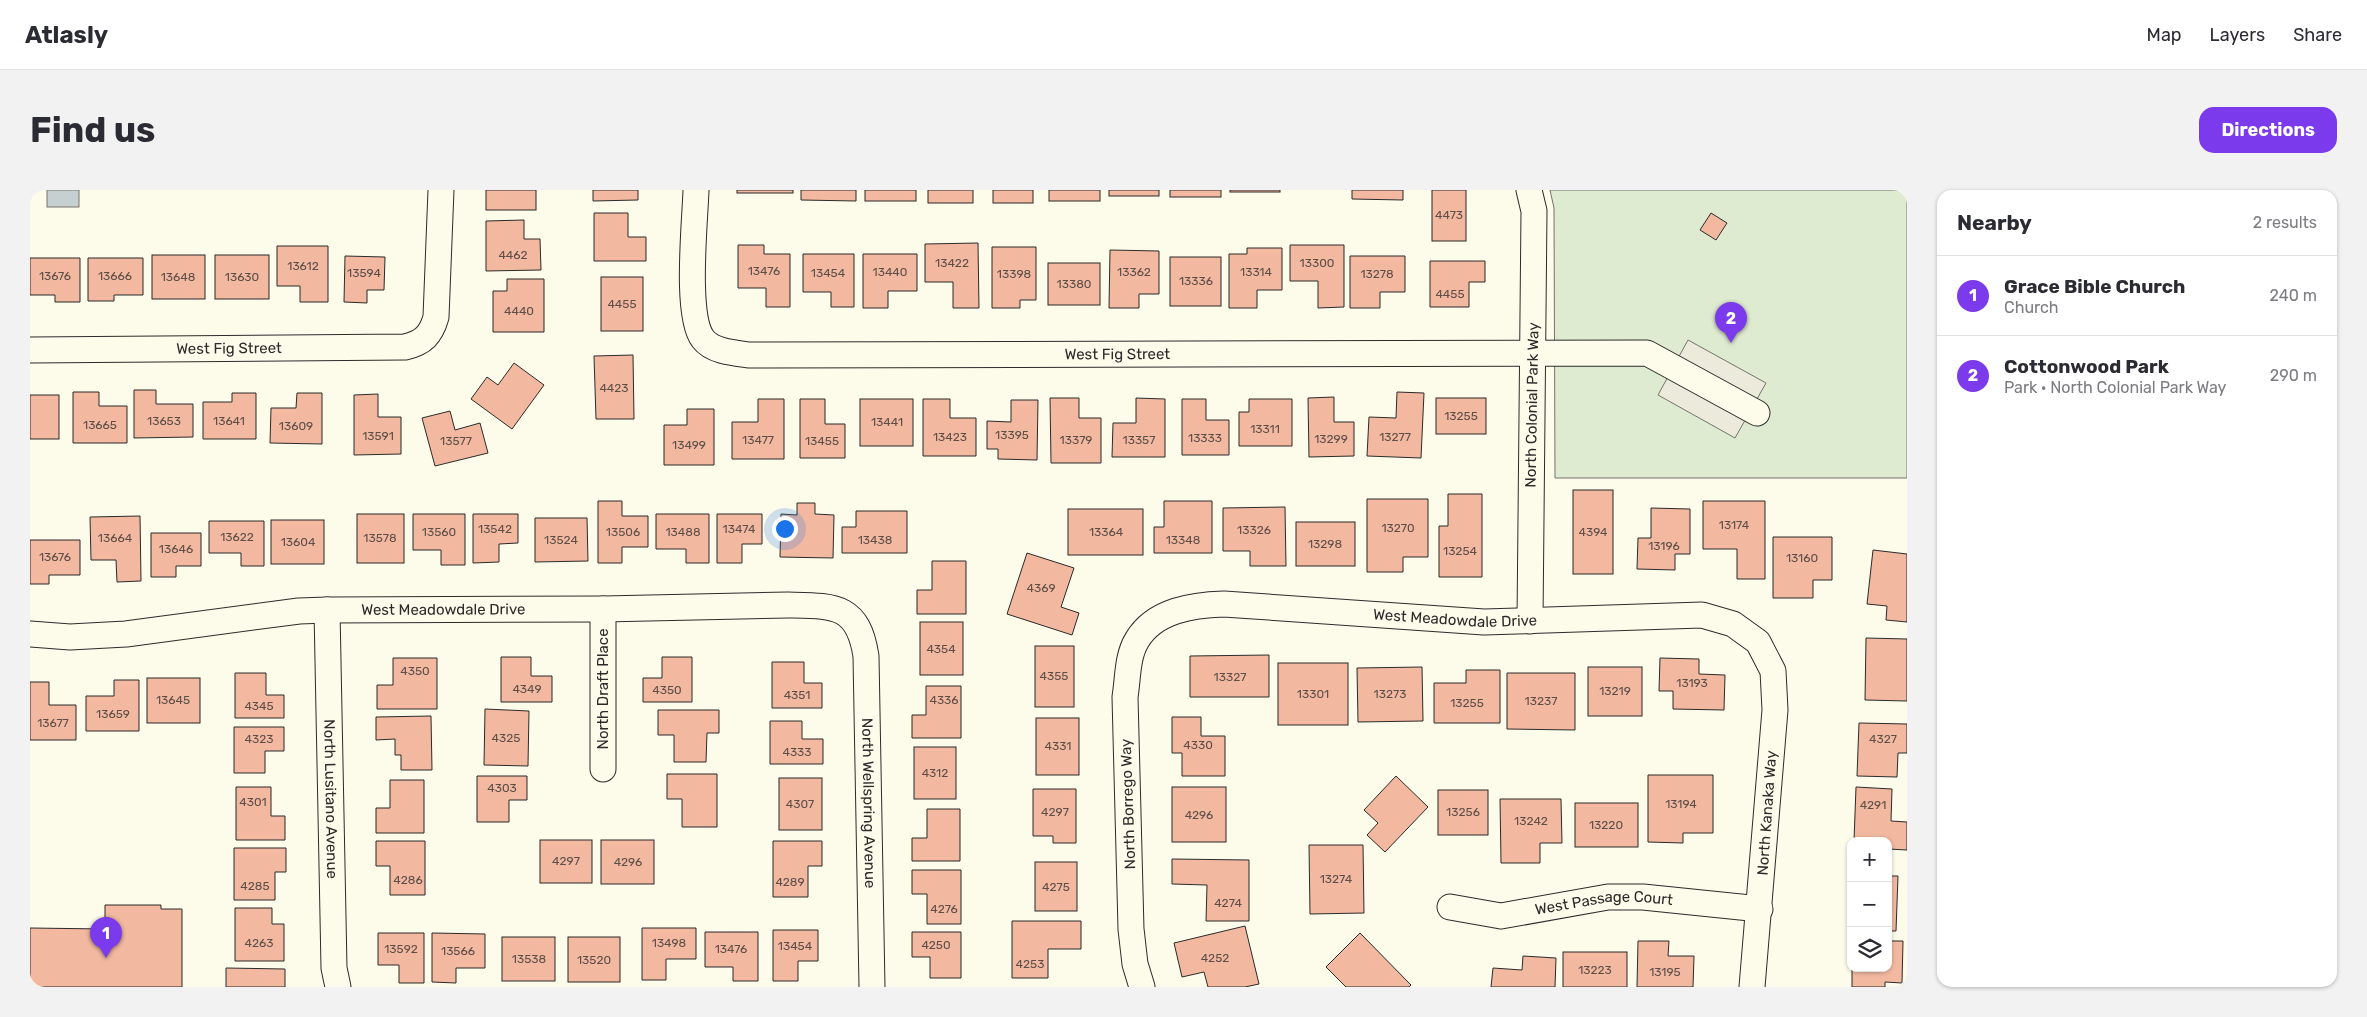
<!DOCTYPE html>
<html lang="en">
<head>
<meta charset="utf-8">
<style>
  body { margin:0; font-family:Rubik,sans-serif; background:#f2f2f3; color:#2b2b33 }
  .controls { position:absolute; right:15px; bottom:15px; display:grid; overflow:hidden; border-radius:10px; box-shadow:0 1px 4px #0004 }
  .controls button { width:45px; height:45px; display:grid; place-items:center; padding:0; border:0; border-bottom:1px solid #e1e1e2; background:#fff; color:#2b2b33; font:25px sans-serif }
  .you { position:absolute; left:754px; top:338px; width:18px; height:18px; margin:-12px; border:4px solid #fff; border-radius:50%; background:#1a73e8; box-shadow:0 0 0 8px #1a73e833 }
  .badge { display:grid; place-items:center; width:32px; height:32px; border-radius:50%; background:#7c3aed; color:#fff; font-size:16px; font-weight:700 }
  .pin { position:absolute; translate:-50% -41px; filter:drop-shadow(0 1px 2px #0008) }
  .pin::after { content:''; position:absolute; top:26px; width:18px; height:15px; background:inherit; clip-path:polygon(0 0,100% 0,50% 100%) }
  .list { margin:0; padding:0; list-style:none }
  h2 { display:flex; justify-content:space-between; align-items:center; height:65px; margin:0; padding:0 20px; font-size:21px }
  h2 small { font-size:16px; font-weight:400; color:#7c7c81 }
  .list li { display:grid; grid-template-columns:32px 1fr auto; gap:15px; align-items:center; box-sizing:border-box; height:80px; padding:0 20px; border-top:1px solid #e1e1e2 }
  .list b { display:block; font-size:19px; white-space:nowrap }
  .list p { margin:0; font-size:16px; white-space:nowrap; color:#7c7c81 }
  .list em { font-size:16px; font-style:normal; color:#7c7c81 }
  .icon { flex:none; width:28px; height:28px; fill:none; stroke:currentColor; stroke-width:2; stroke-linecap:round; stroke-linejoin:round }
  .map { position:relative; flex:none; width:1877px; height:797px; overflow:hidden; border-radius:15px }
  header { display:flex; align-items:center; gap:30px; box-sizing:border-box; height:70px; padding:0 25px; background:#fff; border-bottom:1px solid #e1e1e2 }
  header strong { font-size:24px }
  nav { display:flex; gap:28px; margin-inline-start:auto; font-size:18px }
  .intro { display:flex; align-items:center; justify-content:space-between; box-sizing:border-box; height:120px; padding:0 30px }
  h1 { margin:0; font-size:35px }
  .button { padding:12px 22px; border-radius:15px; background:#7c3aed; color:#fff; font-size:18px; font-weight:700 }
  main { display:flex; gap:30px; padding:0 30px }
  aside { flex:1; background:#fff; border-radius:15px; box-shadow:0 1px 4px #0004 }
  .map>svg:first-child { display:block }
  .green { fill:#deebd1; stroke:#74746e }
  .parking { fill:#eceadb; stroke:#74746e }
  .water { fill:#c7d0d0; stroke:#74746e }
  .building { fill:#f2b8a0; stroke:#2b2b2b }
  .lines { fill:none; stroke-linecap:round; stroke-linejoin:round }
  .minor-casing { stroke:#2b2b2b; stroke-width:27 }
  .minor { stroke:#fdfbea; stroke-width:25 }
  .labels { text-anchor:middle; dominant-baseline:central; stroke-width:4; stroke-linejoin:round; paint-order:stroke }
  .number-label { font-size:12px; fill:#5d4e48 }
  .street-label { font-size:15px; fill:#2b2b2b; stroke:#fdfbea }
</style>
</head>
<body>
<header>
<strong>Atlasly</strong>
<nav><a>Map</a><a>Layers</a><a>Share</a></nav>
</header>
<div class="intro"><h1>Find us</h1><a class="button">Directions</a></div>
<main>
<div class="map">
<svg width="1877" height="797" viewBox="0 0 1877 797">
  <rect width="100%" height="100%" fill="#fdfbea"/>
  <path class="green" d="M1520 0H1877V288H1525L1524 18Z"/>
  <path class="parking" d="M1658 150 1736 193 1705 248 1628 205Z"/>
  <rect class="water" x="17" y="0" width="32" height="17"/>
  <g class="building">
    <rect x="456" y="0" width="50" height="20"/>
    <path d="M563 0H608V10L563 11Z"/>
    <rect x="707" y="0" width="56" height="3"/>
    <path d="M771 0H826V11L771 10Z"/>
    <rect x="835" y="0" width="51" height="11"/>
    <rect x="898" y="0" width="45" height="13"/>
    <rect x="963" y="0" width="40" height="13"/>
    <rect x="1019" y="0" width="51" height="11"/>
    <rect x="1079" y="0" width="50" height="6"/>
    <rect x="1140" y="0" width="51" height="7"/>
    <rect x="1200" y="0" width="50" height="2"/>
    <path d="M1322 0H1373V10L1322 9Z"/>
    <rect x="1402" y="0" width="34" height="51"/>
    <path d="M564 23H598V47H616V71H564Z"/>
    <path d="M1681 23 1697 33 1686 50 1670 40Z"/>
    <path d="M494 30V49H510L511 80 456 81V31Z"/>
    <path d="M948 53 949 118H923V92H895V54Z"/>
    <path d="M708 55H734V64H760V117H736V98H708Z"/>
    <path d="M1260 55H1314V117L1288 118V91H1260Z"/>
    <path d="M247 56H298V112H270V96H247Z"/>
    <path d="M962 57H1006V110H990V118H962Z"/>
    <path d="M1217 58H1252V100H1227V118H1199V64H1217Z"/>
    <path d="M1080 60 1129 61V104H1109V118H1079Z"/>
    <path d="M773 64H824V117H801V102H773Z"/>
    <path d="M833 64H887V101H858V118H833Z"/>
    <rect x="122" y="65" width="53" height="44"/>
    <rect x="185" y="65" width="54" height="44"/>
    <path d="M315 66 355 67 354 100H337V113L314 112Z"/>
    <path d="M1320 66H1375V102H1350V118H1320Z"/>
    <rect x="1140" y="67" width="51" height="49"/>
    <path d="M0 68H50V112H25V105H0Z"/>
    <path d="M58 68H113V105H84V111H58Z"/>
    <path d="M1400 71H1455V92H1439V117H1400Z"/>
    <rect x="1018" y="73" width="52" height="42"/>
    <rect x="571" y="87" width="42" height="54"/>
    <path d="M477 89H514V142H463V101H477Z"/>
    <path d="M603 165 604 229H566L564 166Z"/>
    <path d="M484 173 514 195 482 239 441 209 457 187 468 195Z"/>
    <path d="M104 200H126V214H163V247L104 248Z"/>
    <path d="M43 202H69V216H97V253H43Z"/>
    <path d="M1367 202 1394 203 1391 268 1337 266 1339 227 1366 228Z"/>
    <path d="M202 203H226V249H173V212H202Z"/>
    <path d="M267 203H292V254L240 253 241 218H266Z"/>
    <path d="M348 204V227H371V264L324 265V205Z"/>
    <rect x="0" y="205" width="29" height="44"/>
    <path d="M1304 207V232H1324V266L1279 267 1278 208Z"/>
    <path d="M1020 208H1049V228H1071V273H1021Z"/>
    <path d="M1106 208 1135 209V267H1082L1083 233H1106Z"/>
    <rect x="1406" y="208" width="50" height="36"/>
    <path d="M728 209H754V269H702V232H728Z"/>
    <path d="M770 209H795V234H815V268H770Z"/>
    <rect x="830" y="209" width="53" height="47"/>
    <path d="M893 209H920V228H946V266H893Z"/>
    <path d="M1152 209H1176V230H1199V265H1152Z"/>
    <path d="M1219 209H1262V256H1209V222H1219Z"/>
    <path d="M981 210H1008L1007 270 968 269V259H957V231L981 232Z"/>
    <path d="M657 219H684V275H634V235H657Z"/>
    <path d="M420 221 425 240 450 233 458 263 405 276 392 228Z"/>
    <rect x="1543" y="300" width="40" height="84"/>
    <path d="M1418 304H1452V387H1409V336H1418Z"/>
    <path d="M1337 309H1398V367H1373V382H1337Z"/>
    <path d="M568 311H592V326H618V357H592V373H568Z"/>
    <path d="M1134 311H1182V363H1124V337H1134Z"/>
    <path d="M1673 311H1735V389H1707V359H1673Z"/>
    <path d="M767 313H785V324L804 325 803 368 750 367 751 324 767 325Z"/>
    <path d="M1255 317 1256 376H1220V361H1193V318Z"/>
    <path d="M1621 318 1660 319V364H1645V380L1607 379 1608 348H1621Z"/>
    <rect x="1038" y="319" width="75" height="46"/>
    <path d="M826 321H877V363H812V337H826Z"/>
    <rect x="327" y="324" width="47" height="49"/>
    <path d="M383 324H435V375H411V360H383Z"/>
    <path d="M443 324H488V353L469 354V372L443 373Z"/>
    <path d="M626 324H679V373H656V359H626Z"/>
    <path d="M687 324H732V354H712V373H687Z"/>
    <path d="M110 326 111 391 87 392 86 370H61L60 327Z"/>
    <path d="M505 328H557L558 371 505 372Z"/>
    <rect x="241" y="330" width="53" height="44"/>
    <path d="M179 331H234V376H211V363H179Z"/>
    <rect x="1266" y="332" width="59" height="44"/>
    <path d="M121 343H171V376H146V387H121Z"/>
    <path d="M1743 347H1802V390H1783V408H1743Z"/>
    <path d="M0 350H50V385H19V394H0Z"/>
    <path d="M1843 360 1877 364V432L1856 430 1857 416 1837 414Z"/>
    <path d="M997 363 1044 378 1031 417 1049 423 1042 445 977 424Z"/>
    <path d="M902 371H936V424H887V400H902Z"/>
    <rect x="890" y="432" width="43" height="53"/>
    <path d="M1836 448 1877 449V511L1835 510Z"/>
    <rect x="1005" y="456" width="39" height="61"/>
    <path d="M1239 465V507H1160V466Z"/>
    <path d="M471 467H501V486H522V512H471Z"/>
    <path d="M632 467H662V512H613V488H632Z"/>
    <path d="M363 468H407V519H347V495H363Z"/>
    <path d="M1630 468 1669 469V484L1695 485 1694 520 1643 519V501H1629Z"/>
    <path d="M742 472H774V493H792V518H742Z"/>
    <rect x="1248" y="473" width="70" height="62"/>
    <path d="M1392 477 1393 531 1328 532 1327 478Z"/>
    <rect x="1558" y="477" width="54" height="49"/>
    <path d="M1436 480H1470V533H1404V493H1436Z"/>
    <path d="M205 483H236V505H254V528H205Z"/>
    <path d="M1477 483H1545V540L1477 539Z"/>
    <rect x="117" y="488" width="53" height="45"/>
    <path d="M84 490H109V541H56V506H84Z"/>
    <path d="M0 492H19V515H46V550H0Z"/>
    <path d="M896 496H931V548H882V525H896Z"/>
    <path d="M455 519 499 521 498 576 454 575Z"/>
    <path d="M628 520H689V543H677L676 572H644V545H628Z"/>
    <path d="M401 526 402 580H371V565H365V549L346 550V527Z"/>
    <path d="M1142 527H1171V546H1195V586H1152V563H1142Z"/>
    <rect x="1006" y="528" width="43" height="57"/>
    <path d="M740 531H772V549H793V574H740Z"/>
    <path d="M1829 533 1877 534V563H1868L1867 587 1827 586Z"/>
    <path d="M204 537H254V561H235V583H204Z"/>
    <rect x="884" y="557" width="42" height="52"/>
    <path d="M637 584H687V637H652V609H637Z"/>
    <path d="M1618 585H1683V643H1653V653L1618 652Z"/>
    <path d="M447 586H497V610H479V632H447Z"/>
    <path d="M1366 586 1398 617 1355 662 1337 645 1348 633 1334 620Z"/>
    <rect x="749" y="588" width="43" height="52"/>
    <path d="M360 590H394V643H346V618H360Z"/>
    <path d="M206 597H241V626H255V650H206Z"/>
    <rect x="1142" y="597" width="54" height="55"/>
    <path d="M1826 597 1862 599 1861 631 1877 632V660L1858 659V651H1824Z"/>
    <path d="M1003 599H1046V653H1023V646H1003Z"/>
    <rect x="1408" y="600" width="50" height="45"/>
    <path d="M1470 609H1531L1532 653H1510V673H1471Z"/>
    <rect x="1545" y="613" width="63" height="44"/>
    <path d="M897 619H930V671H882V648H897Z"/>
    <rect x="510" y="650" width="52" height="43"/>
    <rect x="571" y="650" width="53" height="44"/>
    <path d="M346 651H395V705H360V676H346Z"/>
    <path d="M743 651H792V676H778V707H743Z"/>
    <path d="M1279 655H1333L1334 723 1280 724Z"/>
    <path d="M204 658H256V682H245V710H204Z"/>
    <path d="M1142 669 1219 670V731H1176L1177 695 1142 694Z"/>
    <rect x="1005" y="672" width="42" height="49"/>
    <path d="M882 680H931V734H897V704H882Z"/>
    <path d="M1858 686H1868L1866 741H1858Z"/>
    <path d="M75 715H131V719H152V797H0V738L75 739Z"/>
    <path d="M205 718H242V734H254V771H205Z"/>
    <path d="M982 731H1051V759H1018V788H982Z"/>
    <path d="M1215 736 1229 794 1215 797H1178L1174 782 1152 787 1144 753Z"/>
    <path d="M612 738H666V769H636V790H612Z"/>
    <path d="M743 740H788V771H768V791H743Z"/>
    <path d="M675 742H728V791H703V777H675Z"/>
    <path d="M882 742H931V788H900V767H882Z"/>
    <path d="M348 743H394V793H369V775H348Z"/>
    <path d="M402 743 455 744V778H426V793L402 792Z"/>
    <path d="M1330 743 1381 795 1379 797H1316L1296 777Z"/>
    <rect x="472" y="747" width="53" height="44"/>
    <rect x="538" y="747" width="52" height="45"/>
    <path d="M1608 751H1639L1638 766H1664L1663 797H1607Z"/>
    <path d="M1858 751H1873L1872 793 1855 792V797H1822V778H1858Z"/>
    <rect x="1533" y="762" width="64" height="35"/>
    <path d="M1493 766 1526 768 1525 797H1461L1463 778 1492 780Z"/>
    <path d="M196 778 255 779V797H196Z"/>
  </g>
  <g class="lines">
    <g class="minor-casing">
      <g id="minor">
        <path id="s1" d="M666 0C665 32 655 126 673 149 683 162 705 163 720 165L1617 163 1727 223"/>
        <path d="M1499 0 1504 21 1500 431"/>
        <path id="s2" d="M0 160 375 157C393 153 401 145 406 127L411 0"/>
        <path d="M573 419V579"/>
        <path id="s3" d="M297 420 304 778 308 797"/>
        <path id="s4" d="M0 444 40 447 96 444 269 421 297 420 573 419 758 415C804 416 828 414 836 466L842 797"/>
        <path id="s5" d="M1420 717 1471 726 1578 707H1613L1730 719"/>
        <path id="s6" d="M1112 797 1105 774 1101 739 1095 507C1098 489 1097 466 1107 450 1125 420 1163 415 1194 414L1454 432 1672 425 1703 434 1728 452 1743 481 1745 520 1722 797"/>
      </g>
    </g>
    <use href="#minor" class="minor"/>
  </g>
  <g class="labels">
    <g class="number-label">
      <text x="1419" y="25">4473</text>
      <text x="483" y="65">4462</text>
      <text x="922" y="73">13422</text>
      <text x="1287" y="73">13300</text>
      <text x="273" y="76">13612</text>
      <text x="734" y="81">13476</text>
      <text x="860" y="82">13440</text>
      <text x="1104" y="82">13362</text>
      <text x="1226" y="82">13314</text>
      <text x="334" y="83">13594</text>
      <text x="798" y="83">13454</text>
      <text x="984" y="84">13398</text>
      <text x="1347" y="84">13278</text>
      <text x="25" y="86">13676</text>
      <text x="85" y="86">13666</text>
      <text x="148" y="87">13648</text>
      <text x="212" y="87">13630</text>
      <text x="1166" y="91">13336</text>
      <text x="1044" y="94">13380</text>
      <text x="1420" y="104">4455</text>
      <text x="592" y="114">4455</text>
      <text x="489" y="121">4440</text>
      <text x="584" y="198">4423</text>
      <text x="1431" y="226">13255</text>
      <text x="134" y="231">13653</text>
      <text x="199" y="231">13641</text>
      <text x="857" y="232">13441</text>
      <text x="70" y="235">13665</text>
      <text x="266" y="236">13609</text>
      <text x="1235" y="239">13311</text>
      <text x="982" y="245">13395</text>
      <text x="348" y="246">13591</text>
      <text x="920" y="247">13423</text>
      <text x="1365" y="247">13277</text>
      <text x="1175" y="248">13333</text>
      <text x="1301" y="249">13299</text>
      <text x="728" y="250">13477</text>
      <text x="1046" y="250">13379</text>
      <text x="1109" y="250">13357</text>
      <text x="426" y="251">13577</text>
      <text x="792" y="251">13455</text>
      <text x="659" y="255">13499</text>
      <text x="1704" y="335">13174</text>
      <text x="1368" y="338">13270</text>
      <text x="465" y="339">13542</text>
      <text x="709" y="339">13474</text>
      <text x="1224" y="340">13326</text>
      <text x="409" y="342">13560</text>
      <text x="593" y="342">13506</text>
      <text x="653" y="342">13488</text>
      <text x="1076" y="342">13364</text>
      <text x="1563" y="342">4394</text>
      <text x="207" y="347">13622</text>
      <text x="85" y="348">13664</text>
      <text x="350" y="348">13578</text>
      <text x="531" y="350">13524</text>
      <text x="845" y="350">13438</text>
      <text x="1153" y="350">13348</text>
      <text x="268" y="352">13604</text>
      <text x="1295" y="354">13298</text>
      <text x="1634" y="356">13196</text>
      <text x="146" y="359">13646</text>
      <text x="1430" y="361">13254</text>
      <text x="25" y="367">13676</text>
      <text x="1772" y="368">13160</text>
      <text x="1011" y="398">4369</text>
      <text x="911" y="459">4354</text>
      <text x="385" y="481">4350</text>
      <text x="1024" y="486">4355</text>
      <text x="1200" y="487">13327</text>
      <text x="1662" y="493">13193</text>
      <text x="497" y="499">4349</text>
      <text x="637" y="500">4350</text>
      <text x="1585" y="501">13219</text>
      <text x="1283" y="504">13301</text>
      <text x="1360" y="504">13273</text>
      <text x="767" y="505">4351</text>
      <text x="143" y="510">13645</text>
      <text x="914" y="510">4336</text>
      <text x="1511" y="511">13237</text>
      <text x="1437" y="513">13255</text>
      <text x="229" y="516">4345</text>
      <text x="83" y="524">13659</text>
      <text x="23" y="533">13677</text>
      <text x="476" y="548">4325</text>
      <text x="229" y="549">4323</text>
      <text x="1853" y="549">4327</text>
      <text x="1168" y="555">4330</text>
      <text x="1028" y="556">4331</text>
      <text x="767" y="562">4333</text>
      <text x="905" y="583">4312</text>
      <text x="472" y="598">4303</text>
      <text x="223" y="612">4301</text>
      <text x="770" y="614">4307</text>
      <text x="1651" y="614">13194</text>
      <text x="1843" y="615">4291</text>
      <text x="1025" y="622">4297</text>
      <text x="1433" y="622">13256</text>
      <text x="1169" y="625">4296</text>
      <text x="1501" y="631">13242</text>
      <text x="1576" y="635">13220</text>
      <text x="536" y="671">4297</text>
      <text x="598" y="672">4296</text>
      <text x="1306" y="689">13274</text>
      <text x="378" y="690">4286</text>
      <text x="760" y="692">4289</text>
      <text x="225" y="696">4285</text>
      <text x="1026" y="697">4275</text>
      <text x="1198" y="713">4274</text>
      <text x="914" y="719">4276</text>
      <text x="229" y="753">4263</text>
      <text x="639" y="753">13498</text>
      <text x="906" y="755">4250</text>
      <text x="765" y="756">13454</text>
      <text x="371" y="759">13592</text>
      <text x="701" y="759">13476</text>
      <text x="428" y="761">13566</text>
      <text x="1185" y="768">4252</text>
      <text x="499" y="769">13538</text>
      <text x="564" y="770">13520</text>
      <text x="1000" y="774">4253</text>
      <text x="1565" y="780">13223</text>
      <text x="1635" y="782">13195</text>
    </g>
    <g class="street-label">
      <text stroke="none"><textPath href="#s2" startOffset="199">West Fig Street</textPath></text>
      <text stroke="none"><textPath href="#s1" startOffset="569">West Fig Street</textPath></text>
      <text transform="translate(1502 215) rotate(-89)">North Colonial Park Way</text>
      <text stroke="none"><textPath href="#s4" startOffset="415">West Meadowdale Drive</textPath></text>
      <text stroke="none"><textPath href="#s6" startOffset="680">West Meadowdale Drive</textPath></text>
      <text transform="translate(573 499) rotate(-90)">North Draft Place</text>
      <text stroke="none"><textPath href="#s3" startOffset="189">North Lusitano Avenue</textPath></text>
      <text stroke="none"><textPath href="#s4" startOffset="1014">North Wellspring Avenue</textPath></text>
      <text transform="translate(1098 614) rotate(-92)">North Borrego Way</text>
      <text transform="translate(1737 623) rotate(-86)">North Kanaka Way</text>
      <text stroke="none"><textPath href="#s5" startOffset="156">West Passage Court</textPath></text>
    </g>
  </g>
</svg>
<div class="controls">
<button>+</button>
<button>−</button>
<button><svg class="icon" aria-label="layers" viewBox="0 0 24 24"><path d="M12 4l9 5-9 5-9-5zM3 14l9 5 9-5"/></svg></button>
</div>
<div class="you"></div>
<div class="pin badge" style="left:76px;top:768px">1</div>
<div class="pin badge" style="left:1701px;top:153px">2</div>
</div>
<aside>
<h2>Nearby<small>2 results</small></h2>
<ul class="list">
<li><span class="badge">1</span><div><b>Grace Bible Church</b><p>Church</p></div><em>240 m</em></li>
<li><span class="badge">2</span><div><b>Cottonwood Park</b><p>Park · North Colonial Park Way</p></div><em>290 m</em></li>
</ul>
</aside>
</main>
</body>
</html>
